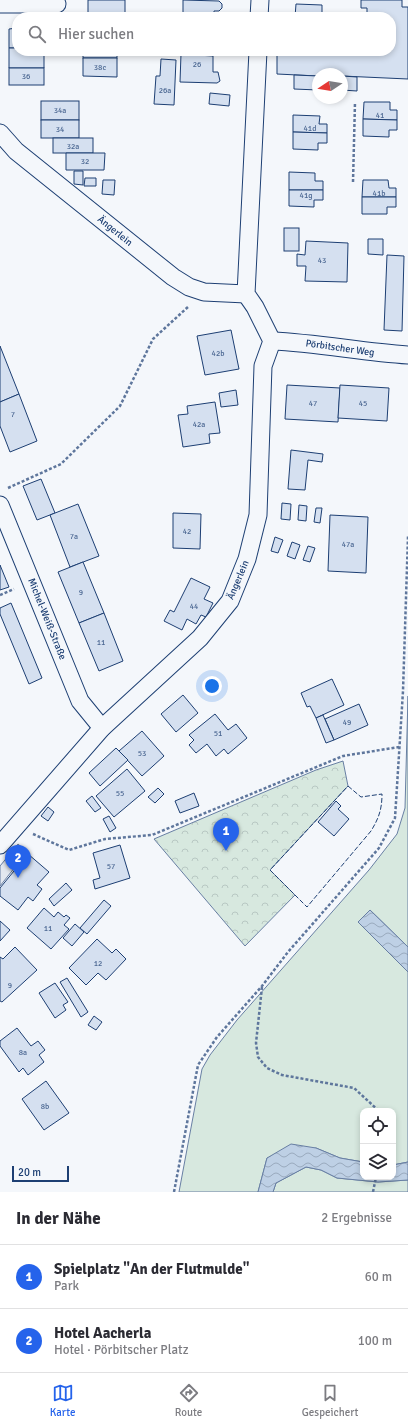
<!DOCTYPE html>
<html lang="de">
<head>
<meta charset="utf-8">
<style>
  body { margin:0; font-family:Signika,sans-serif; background:#f2f2f3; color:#2b2b33 }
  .controls { position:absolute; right:12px; bottom:12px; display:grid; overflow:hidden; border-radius:8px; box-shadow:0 2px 6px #0003 }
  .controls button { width:36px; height:36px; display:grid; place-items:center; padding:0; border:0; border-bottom:1px solid #e1e1e2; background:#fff; color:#2b2b33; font:20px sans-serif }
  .compass { position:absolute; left:312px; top:68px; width:36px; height:36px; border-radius:50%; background:#fff; box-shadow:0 2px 6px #0003; rotate:258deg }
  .scale { position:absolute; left:12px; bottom:10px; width:57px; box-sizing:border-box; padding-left:4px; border:2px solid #1d3f73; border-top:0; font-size:11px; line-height:14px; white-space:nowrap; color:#1d3f73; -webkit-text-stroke:3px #f4f7fb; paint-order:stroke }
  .you { position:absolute; left:212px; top:686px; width:14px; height:14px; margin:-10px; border:3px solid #fff; border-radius:50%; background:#1a73e8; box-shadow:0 0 0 6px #1a73e833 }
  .badge { display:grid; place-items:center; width:26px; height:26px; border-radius:50%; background:#2563eb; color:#fff; font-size:13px; font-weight:700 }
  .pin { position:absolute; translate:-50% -33px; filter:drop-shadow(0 1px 2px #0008) }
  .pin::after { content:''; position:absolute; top:21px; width:14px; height:12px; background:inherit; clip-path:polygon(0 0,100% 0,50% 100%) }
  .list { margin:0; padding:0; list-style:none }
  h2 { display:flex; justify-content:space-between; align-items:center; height:52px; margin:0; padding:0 16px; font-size:17px }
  h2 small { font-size:13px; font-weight:400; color:#7c7c81 }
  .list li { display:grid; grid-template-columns:26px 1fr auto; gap:12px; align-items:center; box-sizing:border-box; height:64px; padding:0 16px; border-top:1px solid #e1e1e2 }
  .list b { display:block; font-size:15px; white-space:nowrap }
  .list p { margin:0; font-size:13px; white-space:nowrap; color:#7c7c81 }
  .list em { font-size:13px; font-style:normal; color:#7c7c81 }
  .icon { flex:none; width:22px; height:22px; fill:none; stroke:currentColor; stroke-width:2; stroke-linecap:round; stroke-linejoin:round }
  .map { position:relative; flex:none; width:408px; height:1192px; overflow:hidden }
  .search { position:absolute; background:#fff; box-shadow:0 2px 6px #0003; left:12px; right:12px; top:12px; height:44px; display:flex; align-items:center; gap:10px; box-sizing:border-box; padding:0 14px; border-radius:16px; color:#7c7c81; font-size:15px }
  .sheet { height:180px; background:#fff }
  nav { display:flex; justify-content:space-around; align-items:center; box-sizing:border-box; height:56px; border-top:1px solid #e1e1e2; background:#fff; font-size:11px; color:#7c7c81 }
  nav a { display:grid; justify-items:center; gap:2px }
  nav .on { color:#2563eb }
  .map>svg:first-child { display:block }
  .grass { fill:#d7e8df; stroke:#687fa3 }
  .forest { fill:url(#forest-crowns); stroke:#687fa3 }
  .parking { fill:#e3e8f0; stroke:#687fa3 }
  .water { fill:url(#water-waves); stroke:#687fa3 }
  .building { fill:#d5e0f0; stroke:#1d3f73 }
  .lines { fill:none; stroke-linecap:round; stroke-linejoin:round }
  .minor-casing { stroke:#1d3f73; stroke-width:19 }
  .path { stroke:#5e769c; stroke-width:2.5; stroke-dasharray:3 2; stroke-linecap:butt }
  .minor { stroke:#f4f7fb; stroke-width:17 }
  .fence { stroke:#1d3f73; stroke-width:1; stroke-dasharray:5 2; stroke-linecap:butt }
  .labels { text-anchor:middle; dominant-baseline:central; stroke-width:3; stroke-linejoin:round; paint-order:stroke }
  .number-label { font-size:8px; fill:#4b6792 }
  .street-label { font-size:10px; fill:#1d3f73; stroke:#f4f7fb }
</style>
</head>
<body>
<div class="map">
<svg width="408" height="1192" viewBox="0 0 408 1192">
  <defs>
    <pattern id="forest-crowns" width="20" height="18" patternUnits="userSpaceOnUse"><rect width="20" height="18" fill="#d7e8df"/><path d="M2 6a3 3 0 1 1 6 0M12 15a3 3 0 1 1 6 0" fill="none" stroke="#b8c8c3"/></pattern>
    <pattern id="water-waves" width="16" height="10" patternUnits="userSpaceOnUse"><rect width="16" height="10" fill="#bed0e5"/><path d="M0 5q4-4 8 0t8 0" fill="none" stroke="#9aaabe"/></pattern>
  </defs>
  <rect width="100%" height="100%" fill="#f4f7fb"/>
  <g class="grass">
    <path d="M408 696V947L370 910 358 922 408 972V1162L393 1165V1111H363V1162L340 1158 316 1148 267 1158 258 1192H179L202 1069 210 1055 237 1020 369 870 397 834 405 808Z"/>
    <path d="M306 1167 321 1170 337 1178 378 1182 408 1180V1192H273L276 1183Z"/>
  </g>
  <path class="forest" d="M343 761 348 786 270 870 295 895 245 946 154 839 316 770Z"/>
  <path class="parking" d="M18 844 27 852 0 886V866Z"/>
  <g class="water">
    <path d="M370 910 408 947V972L358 922Z"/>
    <path d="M291 1144 316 1148 340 1158 363 1162V1177H393V1165L408 1162V1180L378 1182 337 1178 321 1170 306 1167 276 1183 273 1192H258L267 1158Z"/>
  </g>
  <g class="building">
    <rect x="88" y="0" width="37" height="17"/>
    <path d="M183 0 219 1 222 4V8L219 11H214V17H183Z"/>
    <path d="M361 0H402V7H408V79L342 76V74H318V76L277 74V52L391 51V17H367V8H361Z"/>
    <path d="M296 4 322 5V17H295Z"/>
    <path d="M35 13 66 14V17H35Z"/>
    <path d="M17 28V48H9V29Z"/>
    <path d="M9 48H17V51H44V68H9Z"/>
    <rect x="83" y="51" width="34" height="7"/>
    <path d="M173 51H213V56L173 54Z"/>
    <path d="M181 54 213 56V72H218L220 81 217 83 180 82Z"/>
    <path d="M83 58H117V77L83 76Z"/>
    <path d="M161 59 176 60 174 105 154 104 156 76H160Z"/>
    <rect x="9" y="68" width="35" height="17"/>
    <path d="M294 75 318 76V90L294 89Z"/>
    <path d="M342 76 357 77V91L342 90Z"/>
    <path d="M210 93 230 95 229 106 209 104Z"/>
    <rect x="41" y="101" width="38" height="19"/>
    <path d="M364 102H390V110H397V120L363 119Z"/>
    <path d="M293 115 320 116 319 124H327V133L293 132Z"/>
    <path d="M363 119 397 120V130H389V137L363 136Z"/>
    <rect x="41" y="120" width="38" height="18"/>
    <path d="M293 132 327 133V143H318V150L293 149Z"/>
    <rect x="53" y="138" width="40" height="15"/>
    <path d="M66 153H105L104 170H66Z"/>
    <path d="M74 171H83V185L74 184Z"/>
    <path d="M289 172 315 173V181H323V190H289Z"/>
    <path d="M85 178H96V186H84Z"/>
    <path d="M103 180H115L114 195 102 194Z"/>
    <path d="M363 180H388L389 188H396V197H362Z"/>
    <path d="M289 190H323V200H314V207L289 206Z"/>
    <path d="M362 197H396V207H387V214H362Z"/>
    <rect x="284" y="228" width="15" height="23"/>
    <path d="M368 239H383V255L368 254Z"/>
    <path d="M306 241 348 243 347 282 305 281 306 266H297V254L305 255Z"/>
    <path d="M387 255 404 256 402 331 384 330Z"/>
    <path d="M231 330 239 369 205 375 197 336Z"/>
    <path d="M0 346 19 394 0 402Z"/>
    <path d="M287 385 340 388 338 422 285 419Z"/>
    <path d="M340 385 389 388 387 421 338 418Z"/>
    <path d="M236 390 238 405 221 407 219 393Z"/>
    <path d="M19 394 37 441 10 452 0 426V402Z"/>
    <path d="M215 402 220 433 209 434 210 443 183 447 178 415 188 414 187 406Z"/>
    <path d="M291 450 323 454 322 462 308 460 305 490 288 489Z"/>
    <path d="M41 479 55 513 37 520 23 486Z"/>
    <path d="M282 503 291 504 290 520 281 519Z"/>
    <path d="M78 504 99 556 70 567 50 515Z"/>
    <path d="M299 505 307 506 306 521 298 520Z"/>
    <path d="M316 508H322L320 523 314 522Z"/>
    <path d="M173 513 201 514 200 549 173 548Z"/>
    <path d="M330 515 368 517 366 573 328 571Z"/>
    <path d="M275 537 283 540 278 553 271 551Z"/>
    <path d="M292 542 300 545 295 559 287 556Z"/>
    <path d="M308 546 315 548 310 562 303 560Z"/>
    <path d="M83 562 104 613 79 623 58 572Z"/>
    <path d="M0 565 9 587 0 590Z"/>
    <path d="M191 578 210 587 204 599 213 603 206 617 201 615 196 624 187 619 182 630 164 621 170 610 174 612Z"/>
    <path d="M11 603 42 678 29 684 0 614V608Z"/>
    <path d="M104 613 123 661 99 671 79 623Z"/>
    <path d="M332 679 344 705 316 718 310 706 307 707 301 693Z"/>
    <path d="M183 695 198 713 176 732 161 714Z"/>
    <path d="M359 704 368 725 334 740 325 719Z"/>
    <path d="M215 714 228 730 236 724 247 738 228 754 224 749 216 756 207 744 196 753 189 745 194 740 189 735Z"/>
    <path d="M323 715 334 740 326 743 316 718Z"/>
    <path d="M142 731 164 756 142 776 119 751Z"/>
    <path d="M116 748 128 760 100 786 89 773Z"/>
    <path d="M127 769 145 791 114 817 96 796Z"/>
    <path d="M158 788 164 794 155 803 148 797Z"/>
    <path d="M194 793 199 806 180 813 175 801Z"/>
    <path d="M92 796 101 808 95 812 86 801Z"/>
    <path d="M336 801 341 806 338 809 349 819 334 836 318 822Z"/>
    <path d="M48 807 54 812 48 821 41 816Z"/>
    <path d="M109 816 116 828 110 832 103 819Z"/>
    <path d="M120 845 130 878 95 889 93 880 100 878 93 853Z"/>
    <path d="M28 854 49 872 37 885 42 889 33 901 28 897 18 910 0 896V888Z"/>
    <path d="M66 883 72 890 54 906 49 899Z"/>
    <path d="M104 900 111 906 87 934 80 928Z"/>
    <path d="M44 908 54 917 58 912 64 917 66 915 70 918 64 925 69 929 51 949 27 928Z"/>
    <path d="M0 921 10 930 0 941Z"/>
    <path d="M75 924 84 932 72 946 63 938Z"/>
    <path d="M97 939 112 953 116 949 126 959 106 980 98 973 86 985 69 968Z"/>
    <path d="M15 947 37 970 2 1002 0 1001V957L3 959Z"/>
    <path d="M67 978 88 1012 81 1017 60 982Z"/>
    <path d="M55 983 68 1002 63 1005 66 1010 55 1018 39 993Z"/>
    <path d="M94 1016 102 1022 96 1030 88 1025Z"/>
    <path d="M17 1028 31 1046 38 1041 45 1050 39 1055 44 1062 28 1075 23 1068 19 1072 0 1046V1041Z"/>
    <path d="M46 1081 69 1113 44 1130 22 1099Z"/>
  </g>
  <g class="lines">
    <g class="minor-casing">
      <g id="minor">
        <path d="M0 4H57"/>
        <path d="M259 17 260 0"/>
        <path d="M0 133 16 151 173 277 189 287 204 292 246 294"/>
        <path d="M272 341C318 343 362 352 408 355"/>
        <path d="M0 505 80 701 102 728"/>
        <path d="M0 845 102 728 200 638 230 601 247 559 258 515 263 366 272 341 255 307 246 294 258 51"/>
      </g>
    </g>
    <g class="path">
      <path d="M353 182 355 102"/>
      <path d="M8 488 61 464 120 406 153 339 189 306"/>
      <path d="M0 595 14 589"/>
      <path d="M33 834 69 850 105 839 152 835 343 756 399 747"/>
      <path d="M262 987 256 1043 258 1057 267 1068 282 1075 354 1088 379 1111"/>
      <path d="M174 1192 198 1065 217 1037 262 986 288 952 379 848 395 818 403 691 408 536"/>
      <path d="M373 1192 376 1177"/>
    </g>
    <use href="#minor" class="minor"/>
    <path class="fence" d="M348 786 361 797 382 794C382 809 379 818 371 831L307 907 270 870Z"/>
  </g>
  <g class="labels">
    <g class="number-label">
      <text x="197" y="64">26</text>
      <text x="100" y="67">38c</text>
      <text x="26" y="76">36</text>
      <text x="165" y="90">26a</text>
      <text x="60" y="110">34a</text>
      <text x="380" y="115">41</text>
      <text x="310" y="128">41d</text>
      <text x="60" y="129">34</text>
      <text x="73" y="146">32a</text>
      <text x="85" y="161">32</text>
      <text x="379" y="193">41b</text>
      <text x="306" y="195">41g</text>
      <text x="322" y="260">43</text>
      <text x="218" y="353">42b</text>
      <text x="313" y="403">47</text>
      <text x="363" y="403">45</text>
      <text x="13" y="414">7</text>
      <text x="199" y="424">42a</text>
      <text x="187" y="531">42</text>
      <text x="74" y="536">7a</text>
      <text x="348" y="544">47a</text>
      <text x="81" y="592">9</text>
      <text x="194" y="606">44</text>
      <text x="101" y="642">11</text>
      <text x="347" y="722">49</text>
      <text x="218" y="733">51</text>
      <text x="142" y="753">53</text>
      <text x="120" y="793">55</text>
      <text x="111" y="866">57</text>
      <text x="48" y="928">11</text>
      <text x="98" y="963">12</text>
      <text x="10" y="985">9</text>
      <text x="23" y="1052">8a</text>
      <text x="45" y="1106">8b</text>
    </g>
    <g class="street-label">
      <text transform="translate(115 231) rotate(39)">Ängerlein</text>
      <text transform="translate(340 348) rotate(8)">Pörbitscher Weg</text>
      <text transform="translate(238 580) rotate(-67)">Ängerlein</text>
      <text transform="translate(47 619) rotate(68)">Michel-Weiß-Straße</text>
    </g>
  </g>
</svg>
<div class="controls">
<button><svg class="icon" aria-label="locate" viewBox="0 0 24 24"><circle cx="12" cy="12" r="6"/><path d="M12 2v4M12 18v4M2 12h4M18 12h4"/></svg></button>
<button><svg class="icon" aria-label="layers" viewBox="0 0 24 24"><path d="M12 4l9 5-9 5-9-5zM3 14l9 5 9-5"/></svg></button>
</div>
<svg class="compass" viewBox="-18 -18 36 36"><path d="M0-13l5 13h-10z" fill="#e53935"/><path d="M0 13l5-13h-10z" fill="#7c7c81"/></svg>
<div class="scale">20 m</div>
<div class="you"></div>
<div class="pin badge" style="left:226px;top:851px">1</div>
<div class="pin badge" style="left:18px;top:878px">2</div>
<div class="search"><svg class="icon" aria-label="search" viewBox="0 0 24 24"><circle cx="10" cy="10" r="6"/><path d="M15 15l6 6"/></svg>Hier suchen</div>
</div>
<section class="sheet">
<h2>In der Nähe<small>2 Ergebnisse</small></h2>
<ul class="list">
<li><span class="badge">1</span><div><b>Spielplatz &quot;An der Flutmulde&quot;</b><p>Park</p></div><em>60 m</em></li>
<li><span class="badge">2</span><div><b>Hotel Aacherla</b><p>Hotel · Pörbitscher Platz</p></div><em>100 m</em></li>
</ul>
</section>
<nav>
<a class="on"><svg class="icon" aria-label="map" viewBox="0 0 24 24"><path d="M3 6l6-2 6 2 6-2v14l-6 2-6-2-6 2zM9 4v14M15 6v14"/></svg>Karte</a>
<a><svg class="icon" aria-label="directions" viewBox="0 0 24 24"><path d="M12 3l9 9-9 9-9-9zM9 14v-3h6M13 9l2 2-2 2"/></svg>Route</a>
<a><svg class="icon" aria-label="saved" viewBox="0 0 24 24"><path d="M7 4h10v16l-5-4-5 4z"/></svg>Gespeichert</a>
</nav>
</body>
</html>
